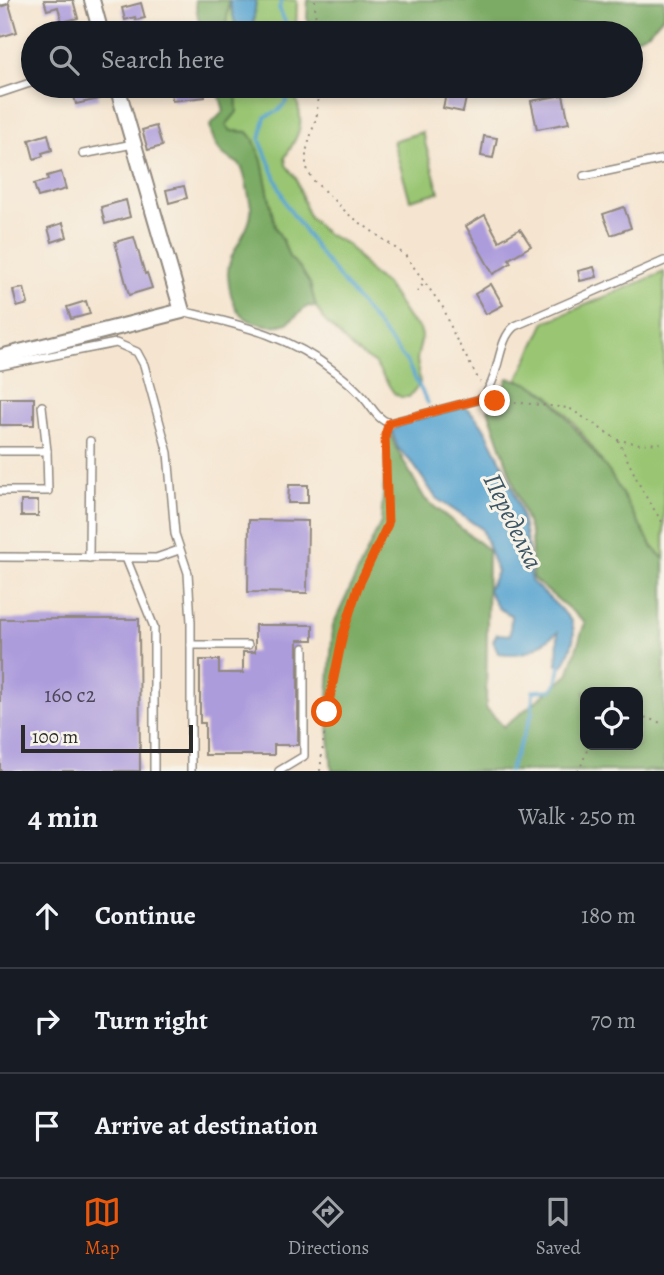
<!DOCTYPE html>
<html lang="en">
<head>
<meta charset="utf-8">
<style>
  body { margin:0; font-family:Alegreya,serif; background:#20242c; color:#f1f3f6 }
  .controls { position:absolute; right:21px; bottom:21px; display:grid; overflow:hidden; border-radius:14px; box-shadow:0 4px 10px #0003 }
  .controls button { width:63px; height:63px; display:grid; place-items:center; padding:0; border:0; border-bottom:2px solid #363941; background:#171b24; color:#f1f3f6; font:35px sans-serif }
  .scale { position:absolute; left:21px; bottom:18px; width:172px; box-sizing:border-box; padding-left:7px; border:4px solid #2b2b2b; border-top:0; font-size:19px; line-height:24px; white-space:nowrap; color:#2b2b2b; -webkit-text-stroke:5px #f7f3e8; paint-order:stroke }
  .stop { position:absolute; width:21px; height:21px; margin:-16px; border:5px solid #ea580c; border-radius:50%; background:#fff }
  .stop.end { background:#ea580c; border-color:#fff; box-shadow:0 2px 7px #0008 }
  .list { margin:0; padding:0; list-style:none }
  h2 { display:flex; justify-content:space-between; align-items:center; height:91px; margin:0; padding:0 28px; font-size:30px }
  h2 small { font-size:23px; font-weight:400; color:#9ea1a6 }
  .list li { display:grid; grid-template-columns:46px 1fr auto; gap:21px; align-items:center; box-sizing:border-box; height:105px; padding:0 28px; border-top:2px solid #363941 }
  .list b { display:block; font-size:26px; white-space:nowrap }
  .list em { font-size:23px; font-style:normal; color:#9ea1a6 }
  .icon { flex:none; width:38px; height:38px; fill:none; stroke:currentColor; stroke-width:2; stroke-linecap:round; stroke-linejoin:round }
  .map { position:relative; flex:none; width:664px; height:771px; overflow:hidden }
  .search { position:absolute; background:#171b24; box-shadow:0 4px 10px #0003; left:21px; right:21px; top:21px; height:77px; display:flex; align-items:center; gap:18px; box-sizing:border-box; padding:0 24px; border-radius:38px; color:#9ea1a6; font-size:26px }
  .sheet { height:406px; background:#171b24 }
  nav { display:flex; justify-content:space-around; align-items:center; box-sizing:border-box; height:98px; border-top:2px solid #363941; background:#171b24; font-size:19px; color:#9ea1a6 }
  nav a { display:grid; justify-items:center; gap:4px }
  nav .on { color:#ea580c }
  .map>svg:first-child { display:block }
  .green { fill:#9ac673; stroke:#62784f; stroke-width:2 }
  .forest { fill:#7bab65; stroke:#536b48; stroke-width:2; fill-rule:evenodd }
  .water { fill:#58a4d0; stroke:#42687e; stroke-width:2 }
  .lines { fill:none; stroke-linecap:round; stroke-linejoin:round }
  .stream { stroke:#58a4d0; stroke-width:3.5 }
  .building { fill:#ad9cdc }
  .service-casing { stroke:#90887e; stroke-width:10 }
  .minor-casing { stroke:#90887e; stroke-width:18 }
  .path { stroke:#90887e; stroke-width:2; stroke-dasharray:2 5; stroke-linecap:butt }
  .service { stroke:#fff; stroke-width:7 }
  .minor { stroke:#fff; stroke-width:14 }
  .route { stroke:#ea580c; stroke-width:9 }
  .labels { text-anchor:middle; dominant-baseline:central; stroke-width:6; stroke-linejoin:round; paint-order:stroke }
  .number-label { font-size:21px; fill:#4c4757 }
  .water-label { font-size:26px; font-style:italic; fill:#3b5565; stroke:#f7f3e8 }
</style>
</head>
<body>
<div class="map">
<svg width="664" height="771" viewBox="0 0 664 771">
  <rect width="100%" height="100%" fill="#f7f3e8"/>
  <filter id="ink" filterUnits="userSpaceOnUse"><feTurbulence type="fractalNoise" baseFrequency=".0143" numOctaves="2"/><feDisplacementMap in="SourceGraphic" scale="14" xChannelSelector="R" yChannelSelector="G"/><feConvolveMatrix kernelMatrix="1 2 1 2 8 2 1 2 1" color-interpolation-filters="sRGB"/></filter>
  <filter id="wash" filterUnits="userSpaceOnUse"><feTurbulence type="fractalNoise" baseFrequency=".00686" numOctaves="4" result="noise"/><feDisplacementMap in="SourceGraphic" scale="28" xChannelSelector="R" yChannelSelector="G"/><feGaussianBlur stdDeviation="1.57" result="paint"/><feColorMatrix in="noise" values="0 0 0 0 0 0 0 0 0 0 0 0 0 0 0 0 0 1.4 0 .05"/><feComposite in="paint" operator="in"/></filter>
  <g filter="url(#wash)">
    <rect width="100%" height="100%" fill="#f5e5d0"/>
    <g class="green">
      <path d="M256 0H297L296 33H252Z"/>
      <path d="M229 3 238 33H225Z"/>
      <path d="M236 86H293C302 121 306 125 285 157L286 165 296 178 308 215 325 233 347 244 373 275 386 284 408 318 420 329 422 336 417 359 420 383 409 397H401L394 393 375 364 354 350 325 321 316 307 310 284 301 269 289 257 283 241 275 227 262 161 248 132 231 131 226 125 237 112Z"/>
      <path d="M422 132 439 192 410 200 393 141Z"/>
      <path d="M664 272V559C641 536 628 504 611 476 596 451 572 418 551 398 542 388 529 386 518 379L545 322Z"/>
    </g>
    <g class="forest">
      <path d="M195 0H229L225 33C196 33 200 25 195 0Z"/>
      <path d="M308 0H664V15L649 32 631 41V33H311L307 18Z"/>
      <path d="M217 86H236L237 112 226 125 231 131 248 132 253 138 262 161 275 227 283 241 289 257 301 269 310 284 316 307 308 306C301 311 294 319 287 323 278 327 270 326 261 324 236 320 230 300 228 276 226 251 254 231 251 206 249 198 245 171 240 165 236 161 231 160 227 157 217 151 211 136 210 125L224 111Z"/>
      <path d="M508 378C523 380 540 388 551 398L610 473 653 548 664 559V771H332L327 712 333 625 381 522 388 426 395 446 425 499 488 550 486 708 504 727 568 675 585 622 533 579 531 534 488 409H504L503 393ZM638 692V745H585V692Z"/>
    </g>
    <g class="water">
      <path d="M229 0H256L252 33H238Z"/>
      <path d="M465 407C483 421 486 432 496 451 518 493 529 534 531 581 538 588 569 615 571 621 578 634 570 653 563 665H557L558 632C535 649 528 657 498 653L493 641 497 634 510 635 511 615 498 608 488 590 497 572 482 529 436 498 413 464 398 448 392 431 403 423Z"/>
    </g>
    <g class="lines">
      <g class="stream">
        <path d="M282 0 279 8 286 24 284 33"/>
        <path d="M287 86V101L278 111 265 117 260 140 287 206 322 256 406 361 428 403"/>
        <path d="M509 771 532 714 533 691 552 690 557 682 561 662"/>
      </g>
    </g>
    <g id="blocks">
      <g class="building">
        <path d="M44 0H73L78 18 62 22 58 7 47 10Z"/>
        <path d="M141 3 145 18 136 20 135 17 125 20 122 8Z"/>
        <path d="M9 4 17 32 0 37V7Z"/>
        <path d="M83 86H96L99 99 76 104 72 88Z"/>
        <path d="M176 86H184L185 88 204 86 205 97 172 101 171 90 176 89Z"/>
        <path d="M446 94 466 98 463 112 443 108Z"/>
        <path d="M563 95 569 123 537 129 531 101Z"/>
        <path d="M156 126 162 146 148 150 142 130Z"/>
        <path d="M48 134 52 150 42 153 43 156 34 159 29 140Z"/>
        <path d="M484 136 497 138 493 158 481 156Z"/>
        <path d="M61 172 66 189 38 197 34 184 48 180 47 176Z"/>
        <path d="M184 186 187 198 169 203 166 190Z"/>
        <path d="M126 200 130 217 105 224 101 207Z"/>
        <path d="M624 207 631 228 611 235 603 214Z"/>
        <path d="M485 215 499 241 520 229 531 246 509 259 511 263 493 274 466 226Z"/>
        <path d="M63 223 67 237 52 242 48 228Z"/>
        <path d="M134 237 145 274 147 273 152 288 129 295 115 242Z"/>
        <path d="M594 267 597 277 580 281 578 271Z"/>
        <path d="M491 284 503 305 486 314 475 294Z"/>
        <path d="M24 288 28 304 17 307 13 290Z"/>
        <path d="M86 301 90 314 71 319 67 307Z"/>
        <rect x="0" y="398" width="34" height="27"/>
        <path d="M289 485H308V503H288Z"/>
        <rect x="21" y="501" width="17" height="15"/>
        <path d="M249 520 308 521 307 593 248 592Z"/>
        <path d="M0 619H139L140 771H0Z"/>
        <path d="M255 625H313V640H298V745H274V755H205V723H200V660H219V673H243V652H255Z"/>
      </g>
    </g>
  </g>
  <g filter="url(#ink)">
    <use href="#blocks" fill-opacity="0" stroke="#90887e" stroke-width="2"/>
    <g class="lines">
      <g class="service-casing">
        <g id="service">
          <path d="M0 1 5 0"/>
          <path d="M0 93 33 82"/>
          <path d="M83 154 133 144"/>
          <path d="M584 176 664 159"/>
          <path d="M182 311C240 325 287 334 335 372 345 379 355 388 363 397 372 407 377 419 389 423L481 399C501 380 496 340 515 326L664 261"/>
          <path d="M0 366 116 343 137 352 144 365 168 453 175 534 188 573 191 622V771"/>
          <path d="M0 451H47"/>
          <path d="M0 491H48L47 451 42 406"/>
          <path d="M0 557 156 558 179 550"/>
          <path d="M89 558 90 441"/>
          <path d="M126 558 154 627V771"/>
          <path d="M191 645H248"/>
          <path d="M279 771 304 756V648"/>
        </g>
      </g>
      <g class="minor-casing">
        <g id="minor">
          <path d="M92 0 101 33"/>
          <path d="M0 357 182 311 117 86"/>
        </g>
      </g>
      <g class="path">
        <path d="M315 0 316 33"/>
        <path d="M318 86 317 114 306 152V166L312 179 348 214 405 255 444 309 455 337 480 382"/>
        <path d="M417 292 424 283"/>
        <path d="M494 400 569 408 618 440 640 444 664 443"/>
        <path d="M618 440 643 492 664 525"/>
        <path d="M638 715 664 724"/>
        <path d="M320 771 327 712 343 634 358 587 388 524 386 433"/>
        <path d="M577 771 581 766 589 745"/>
      </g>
      <use href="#service" class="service"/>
      <use href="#minor" class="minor"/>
    </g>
  </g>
  <g class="lines" filter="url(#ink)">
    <path class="route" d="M327 712 343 634 358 587 388 524 385 435 389 423 481 399 486 394 495 401"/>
  </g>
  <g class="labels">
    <g class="number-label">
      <text x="70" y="695">160 с2</text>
    </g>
    <g class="water-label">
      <text transform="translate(513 521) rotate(64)">Переделка</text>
    </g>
  </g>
</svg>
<div class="controls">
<button><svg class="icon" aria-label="locate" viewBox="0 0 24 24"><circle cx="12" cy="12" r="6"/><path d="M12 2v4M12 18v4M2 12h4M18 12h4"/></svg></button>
</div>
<div class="scale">100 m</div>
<div class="stop" style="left:327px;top:712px"></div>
<div class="stop end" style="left:495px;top:401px"></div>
<div class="search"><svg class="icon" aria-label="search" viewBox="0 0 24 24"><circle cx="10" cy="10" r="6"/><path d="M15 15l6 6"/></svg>Search here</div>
</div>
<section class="sheet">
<h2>4 min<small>Walk · 250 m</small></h2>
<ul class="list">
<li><svg class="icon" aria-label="ahead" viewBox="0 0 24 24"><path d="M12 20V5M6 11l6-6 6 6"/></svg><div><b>Continue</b></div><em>180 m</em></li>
<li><svg class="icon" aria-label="right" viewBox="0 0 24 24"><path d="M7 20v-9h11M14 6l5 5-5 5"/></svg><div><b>Turn right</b></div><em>70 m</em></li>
<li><svg class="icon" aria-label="arrive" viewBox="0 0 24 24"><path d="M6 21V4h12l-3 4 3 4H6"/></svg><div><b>Arrive at destination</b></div></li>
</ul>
</section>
<nav>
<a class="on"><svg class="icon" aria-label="map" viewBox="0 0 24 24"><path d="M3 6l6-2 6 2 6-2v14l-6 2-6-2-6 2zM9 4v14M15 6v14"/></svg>Map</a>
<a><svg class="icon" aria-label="directions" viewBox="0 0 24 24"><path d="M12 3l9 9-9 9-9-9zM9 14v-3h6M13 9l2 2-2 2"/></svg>Directions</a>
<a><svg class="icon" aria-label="saved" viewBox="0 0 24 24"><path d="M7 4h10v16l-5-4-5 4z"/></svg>Saved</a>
</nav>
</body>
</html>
